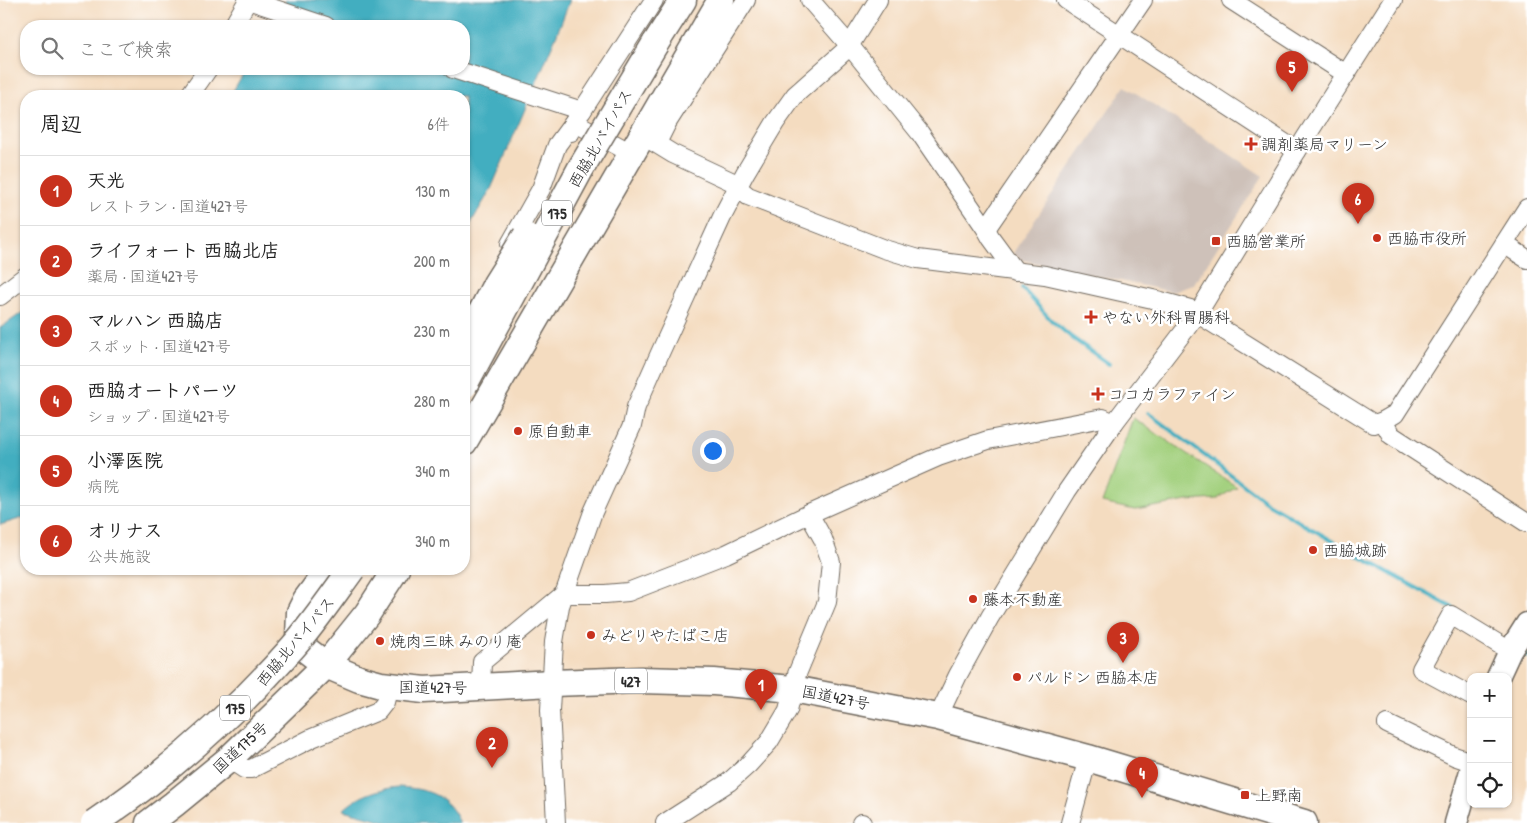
<!DOCTYPE html>
<html lang="ja">
<head>
<meta charset="utf-8">
<style>
  body { margin:0; font-family:"Patrick Hand","Klee One",sans-serif; background:#f2f2f2; color:#222 }
  .controls { position:absolute; right:15px; bottom:15px; display:grid; overflow:hidden; border-radius:10px; box-shadow:0 1px 4px #0004 }
  .controls button { width:45px; height:45px; display:grid; place-items:center; padding:0; border:0; border-bottom:1px solid #e0e0e0; background:#fff; color:#222; font:25px sans-serif }
  .you { position:absolute; left:712px; top:450px; width:18px; height:18px; margin:-12px; border:4px solid #fff; border-radius:50%; background:#1a73e8; box-shadow:0 0 0 8px #1a73e833 }
  .badge { display:grid; place-items:center; width:32px; height:32px; border-radius:50%; background:#c8321e; color:#fff; font-size:16px; font-weight:700 }
  .pin { position:absolute; translate:-50% -41px; filter:drop-shadow(0 1px 2px #0008) }
  .pin::after { content:''; position:absolute; top:26px; width:18px; height:15px; background:inherit; clip-path:polygon(0 0,100% 0,50% 100%) }
  .list { margin:0; padding:0; list-style:none }
  h2 { display:flex; justify-content:space-between; align-items:center; height:65px; margin:0; padding:0 20px; font-size:21px }
  h2 small { font-size:16px; font-weight:400; color:#767676 }
  .list li { display:grid; grid-template-columns:32px 1fr auto; gap:15px; align-items:center; box-sizing:border-box; height:70px; padding:0 20px; border-top:1px solid #e0e0e0 }
  .list b { display:block; font-size:19px; white-space:nowrap }
  .list p { margin:0; font-size:16px; white-space:nowrap; color:#767676 }
  .list em { font-size:16px; font-style:normal; color:#767676 }
  .icon { flex:none; width:28px; height:28px; fill:none; stroke:currentColor; stroke-width:2; stroke-linecap:round; stroke-linejoin:round }
  .map { position:relative; flex:none; width:1527px; height:823px; overflow:hidden }
  .search { position:absolute; background:#fff; box-shadow:0 1px 4px #0004; left:20px; top:20px; width:450px; height:55px; display:flex; align-items:center; gap:12px; box-sizing:border-box; padding:0 18px; border-radius:20px; color:#767676; font-size:19px }
  .panel { position:absolute; background:#fff; box-shadow:0 1px 4px #0004; left:20px; top:90px; width:450px; height:485px; border-radius:20px }
  .map>svg:first-child { display:block }
  .industrial { fill:#cec1b9 }
  .green { fill:#a3d07e; stroke:#677e54 }
  .water { fill:#42aec0; stroke:#366c76 }
  .lines { fill:none; stroke-linecap:round; stroke-linejoin:round }
  .stream { stroke:#42aec0; stroke-width:4 }
  .minor-casing { stroke:#71695f; stroke-width:20 }
  .major-casing { stroke:#71695f; stroke-width:25 }
  .highway-casing { stroke:#71695f; stroke-width:29 }
  .minor { stroke:#fff; stroke-width:18 }
  .major { stroke:#fff; stroke-width:22 }
  .highway { stroke:#fff; stroke-width:26 }
  .highway-bridge-casing { stroke:#71695f; stroke-width:29; stroke-linecap:butt }
  .highway-bridge { stroke:#fff; stroke-width:26 }
  .poi-dot { fill:#c8321e; stroke:#fff; stroke-width:2 }
  .labels { text-anchor:middle; dominant-baseline:central; stroke-width:5; stroke-linejoin:round; paint-order:stroke }
  .shield { fill:#fff; stroke:#6b6b6b; stroke-width:1 }
  .shield-label { font-size:15px; font-weight:bold; fill:#2b2b2b }
  .street-label { font-size:16px; fill:#2b2b2b; stroke:#fff }
  .poi-label { font-size:16px; fill:#2b2b2b; stroke:#fff; text-anchor:start }
</style>
</head>
<body>
<div class="map">
<svg width="1527" height="823" viewBox="0 0 1527 823">
  <rect width="100%" height="100%" fill="#fff"/>
  <filter id="ink" filterUnits="userSpaceOnUse"><feTurbulence type="fractalNoise" baseFrequency=".02" numOctaves="2"/><feDisplacementMap in="SourceGraphic" scale="10" xChannelSelector="R" yChannelSelector="G"/><feConvolveMatrix kernelMatrix="1 2 1 2 8 2 1 2 1" color-interpolation-filters="sRGB"/></filter>
  <filter id="wash" filterUnits="userSpaceOnUse"><feTurbulence type="fractalNoise" baseFrequency=".0096" numOctaves="4" result="noise"/><feDisplacementMap in="SourceGraphic" scale="20" xChannelSelector="R" yChannelSelector="G"/><feGaussianBlur stdDeviation="1.12" result="paint"/><feColorMatrix in="noise" values="0 0 0 0 0 0 0 0 0 0 0 0 0 0 0 0 0 1.4 0 .05"/><feComposite in="paint" operator="in"/></filter>
  <g filter="url(#wash)">
    <rect width="100%" height="100%" fill="#f4dcc0"/>
    <path class="industrial" d="M1125 86 1263 176 1194 284 1173 292 1022 260 1013 253Z"/>
    <path class="green" d="M1133 418 1237 487 1217 499 1187 501 1135 510 1102 503Z"/>
    <g class="water">
      <path d="M286 0H570L557 34 491 189 464 235V96H230L246 69H464V26H271Z"/>
      <path d="M26 310V517L0 525V328Z"/>
      <path d="M399 787C428 789 448 795 460 823H391L343 810C359 795 377 789 399 787Z"/>
    </g>
    <g class="lines">
      <g class="stream">
        <path d="M1022 288 1051 320 1071 337 1109 364"/>
        <path d="M1148 413 1269 504 1355 554 1453 608"/>
        <path d="M1520 651 1527 656"/>
      </g>
    </g>
  </g>
  <g filter="url(#ink)">
    <g class="lines">
      <g class="minor-casing">
        <g id="minor">
          <path d="M248 0 326 26"/>
          <path d="M810 0 850 46 920 133 986 229 991 238 1016 272"/>
          <path d="M1066 0 1297 151"/>
          <path d="M1231 0 1346 74"/>
          <path d="M233 26 248 0"/>
          <path d="M453 69 582 111"/>
          <path d="M189 96 208 69"/>
          <path d="M571 132 574 122 631 153"/>
          <path d="M642 135 673 154 735 183 737 187 748 196 884 249 918 259 1045 275 1157 300 1190 309 1374 424 1383 421 1395 414 1527 208"/>
          <path d="M657 143 667 123 746 0"/>
          <path d="M986 229 1143 0"/>
          <path d="M510 244 541 189 557 145 582 111 654 0"/>
          <path d="M1504 244 1527 259"/>
          <path d="M0 296 26 276"/>
          <path d="M1383 421 1391 435 1527 523"/>
          <path d="M481 687 482 662 564 594H605L628 592 726 554 809 514 938 457 988 440 1103 418 1114 423"/>
          <path d="M1471 696 1421 669 1451 615 1510 651"/>
          <path d="M938 717 958 675 990 617 1067 491 1114 423 1198 313 1297 151 1393 0"/>
          <path d="M1387 724 1454 756 1471 762"/>
          <path d="M229 759 244 769H251L312 738 378 711 385 702 389 686"/>
          <path d="M556 823 550 710 554 642 560 606 593 512 632 426 636 407 660 353 722 217 745 173 775 123 795 95 848 48 878 0"/>
          <path d="M665 823 729 782 749 764 769 742 788 710 797 674 827 602 831 562 823 539 809 514"/>
          <path d="M861 823H862"/>
          <path d="M1070 823 1088 758"/>
        </g>
      </g>
      <g class="major-casing">
        <g id="major">
          <path d="M1498 677 1510 651 1527 624"/>
          <path d="M1456 823 1471 771"/>
        </g>
      </g>
      <g class="highway-casing">
        <g id="highway">
          <path d="M655 44 683 0"/>
          <path d="M464 442 721 0"/>
          <path d="M329 569 306 600 300 612 299 637 305 649 326 665 359 679 381 685 424 690 552 683 641 680 714 682 793 689 938 717 1088 758 1304 823"/>
          <path d="M149 823 174 804 229 759 326 665 367 614 396 569"/>
        </g>
      </g>
      <use href="#minor" class="minor"/>
      <use href="#major" class="major"/>
      <use href="#highway" class="highway"/>
      <g class="highway-bridge-casing">
        <g id="highway-bridge">
          <path d="M464 346 496 284 526 236"/>
          <path d="M464 385 581 168 655 44"/>
          <path d="M94 823C168 773 234 714 293 647 314 623 333 595 352 569"/>
        </g>
      </g>
      <use href="#highway-bridge" class="highway-bridge"/>
    </g>
  </g>
  <g class="poi-dot">
    <path d="M1248.5 136.5h5v5h5v5h-5v5h-5v-5h-5v-5h5z"/>
    <circle cx="1377" cy="238" r="5"/>
    <rect x="1211" y="236" width="10" height="10" rx="2.5"/>
    <path d="M1088.5 309.5h5v5h5v5h-5v5h-5v-5h-5v-5h5z"/>
    <path d="M1095.5 386.5h5v5h5v5h-5v5h-5v-5h-5v-5h5z"/>
    <circle cx="518" cy="431" r="5"/>
    <circle cx="1313" cy="550" r="5"/>
    <circle cx="973" cy="599" r="5"/>
    <circle cx="591" cy="635" r="5"/>
    <circle cx="380" cy="641" r="5"/>
    <circle cx="1017" cy="677" r="5"/>
    <rect x="1240" y="790" width="10" height="10" rx="2.5"/>
  </g>
  <g class="labels">
    <g class="shield">
      <rect x="542" y="200.5" width="30" height="25" rx="4"/>
      <rect x="615" y="668.5" width="32" height="25" rx="4"/>
      <rect x="220" y="695.5" width="30" height="25" rx="4"/>
    </g>
    <g class="shield-label">
      <text x="557" y="213">175</text>
      <text x="631" y="681">427</text>
      <text x="235" y="708">175</text>
    </g>
    <g class="street-label">
      <text transform="translate(600 138) rotate(-60)">西脇北バイパス</text>
      <text transform="translate(295 641) rotate(-50)">西脇北バイパス</text>
      <text transform="translate(433 687) rotate(1)">国道427号</text>
      <text transform="translate(836 697) rotate(11)">国道427号</text>
      <text transform="translate(240 747) rotate(-43)">国道175号</text>
    </g>
    <g class="poi-label">
      <text x="1261" y="144">調剤薬局マリーン</text>
      <text x="1387" y="238">西脇市役所</text>
      <text x="1226" y="241">西脇営業所</text>
      <text x="1102" y="317">やない外科胃腸科</text>
      <text x="1108" y="394">ココカラファイン</text>
      <text x="528" y="431">原自動車</text>
      <text x="1323" y="550">西脇城跡</text>
      <text x="983" y="599">藤本不動産</text>
      <text x="601" y="635">みどりやたばこ店</text>
      <text x="390" y="641">焼肉三昧 みのり庵</text>
      <text x="1027" y="677">パルドン 西脇本店</text>
      <text x="1255" y="795">上野南</text>
    </g>
  </g>
</svg>
<div class="controls">
<button>+</button>
<button>−</button>
<button><svg class="icon" aria-label="locate" viewBox="0 0 24 24"><circle cx="12" cy="12" r="6"/><path d="M12 2v4M12 18v4M2 12h4M18 12h4"/></svg></button>
</div>
<div class="you"></div>
<div class="pin badge" style="left:761px;top:710px">1</div>
<div class="pin badge" style="left:492px;top:768px">2</div>
<div class="pin badge" style="left:1123px;top:663px">3</div>
<div class="pin badge" style="left:1142px;top:798px">4</div>
<div class="pin badge" style="left:1292px;top:92px">5</div>
<div class="pin badge" style="left:1358px;top:224px">6</div>
<div class="search"><svg class="icon" aria-label="search" viewBox="0 0 24 24"><circle cx="10" cy="10" r="6"/><path d="M15 15l6 6"/></svg>ここで検索</div>
<section class="panel">
<h2>周辺<small>6件</small></h2>
<ul class="list">
<li><span class="badge">1</span><div><b>天光</b><p>レストラン · 国道427号</p></div><em>130 m</em></li>
<li><span class="badge">2</span><div><b>ライフォート 西脇北店</b><p>薬局 · 国道427号</p></div><em>200 m</em></li>
<li><span class="badge">3</span><div><b>マルハン 西脇店</b><p>スポット · 国道427号</p></div><em>230 m</em></li>
<li><span class="badge">4</span><div><b>西脇オートパーツ</b><p>ショップ · 国道427号</p></div><em>280 m</em></li>
<li><span class="badge">5</span><div><b>小澤医院</b><p>病院</p></div><em>340 m</em></li>
<li><span class="badge">6</span><div><b>オリナス</b><p>公共施設</p></div><em>340 m</em></li>
</ul>
</section>
</div>
</body>
</html>
